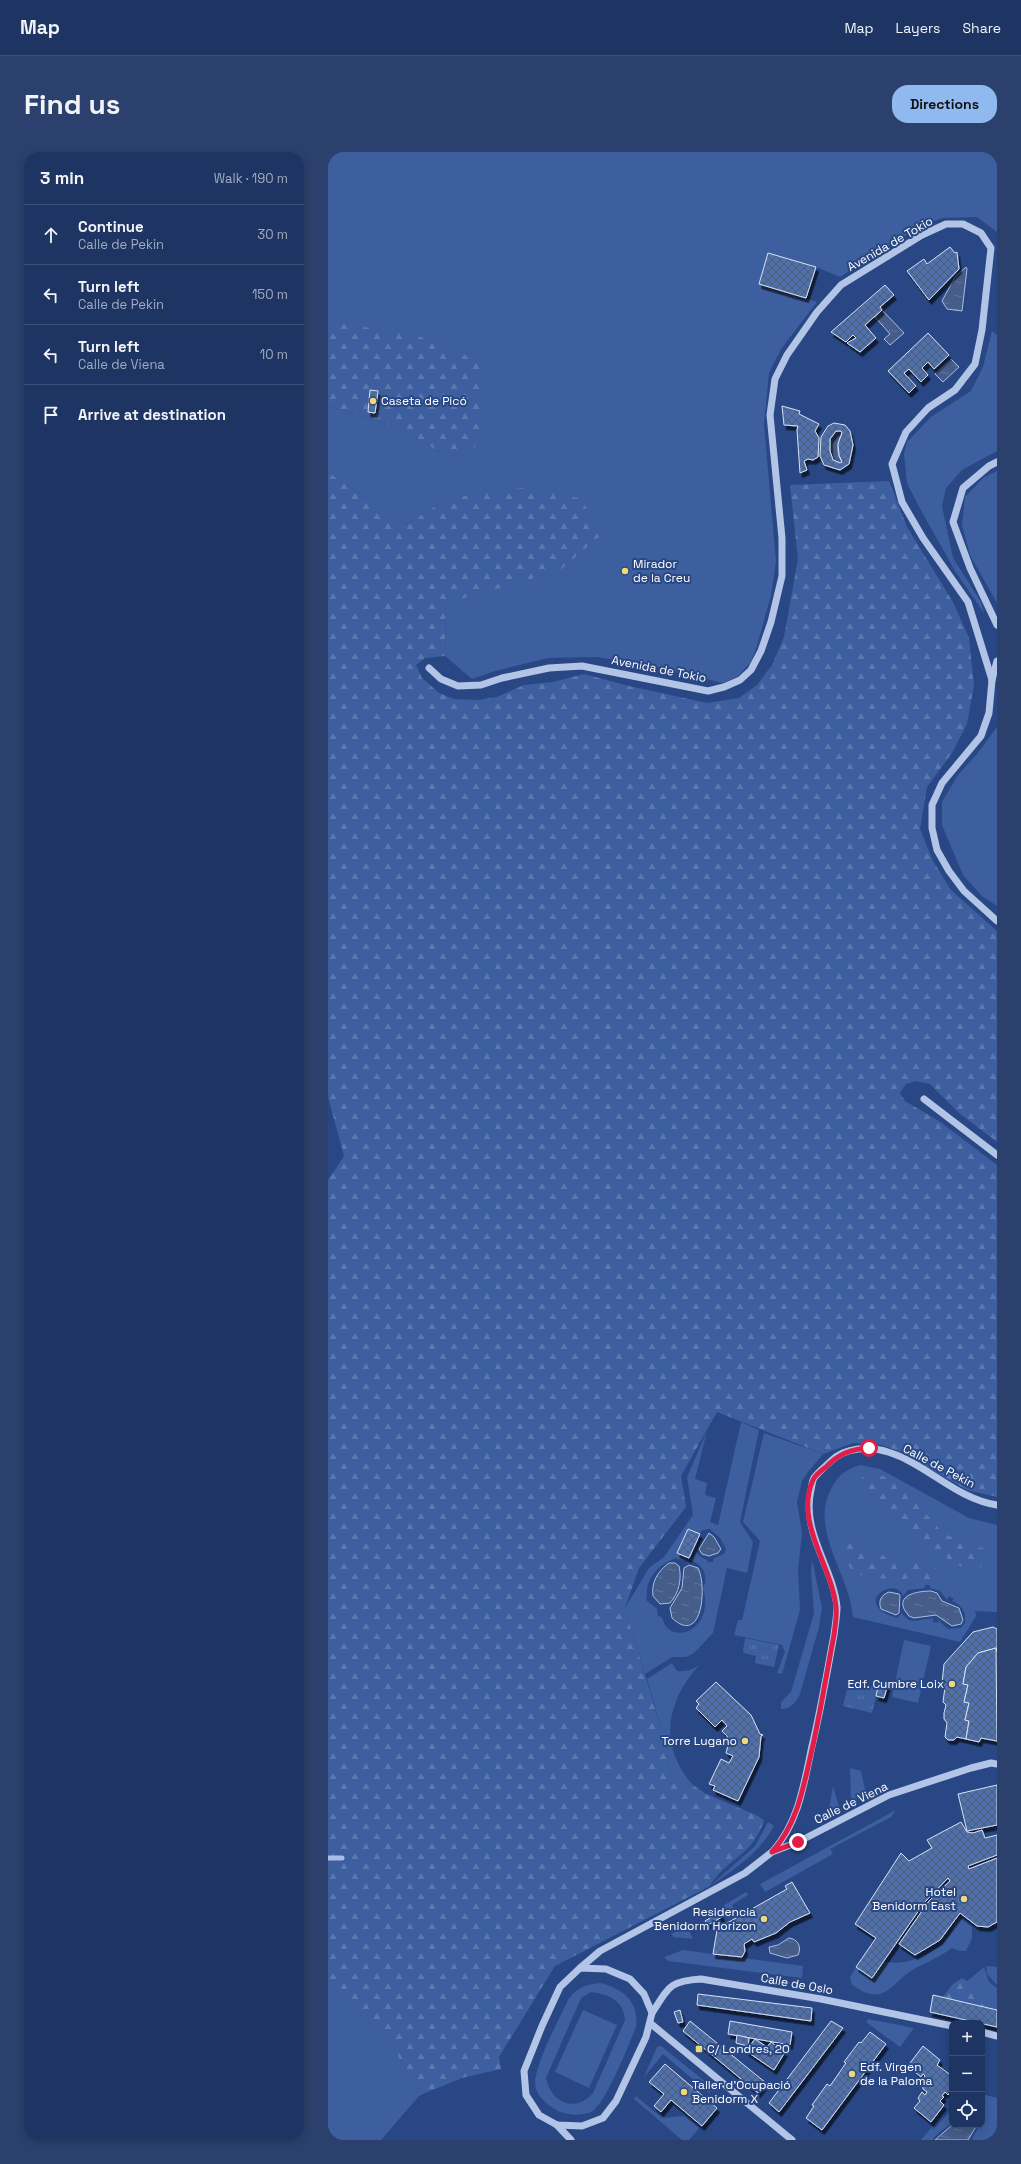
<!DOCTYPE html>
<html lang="en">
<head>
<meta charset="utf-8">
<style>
  body { margin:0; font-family:"Space Grotesk",sans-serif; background:#2b406c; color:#f1f3f6 }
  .controls { position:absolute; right:12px; bottom:12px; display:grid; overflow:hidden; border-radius:8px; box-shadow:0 2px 10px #0003 }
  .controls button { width:36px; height:36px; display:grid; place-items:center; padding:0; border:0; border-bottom:1px solid #3c5078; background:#1e3563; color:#f1f3f6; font:20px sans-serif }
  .stop { position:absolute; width:12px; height:12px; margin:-9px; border:3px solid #e11d48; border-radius:50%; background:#fff }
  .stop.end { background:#e11d48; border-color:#fff; box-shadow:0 1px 4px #0008 }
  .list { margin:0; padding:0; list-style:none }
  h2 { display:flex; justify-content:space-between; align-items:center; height:52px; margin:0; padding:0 16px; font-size:17px }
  h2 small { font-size:13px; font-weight:400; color:#a1abbe }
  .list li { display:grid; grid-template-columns:26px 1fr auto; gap:12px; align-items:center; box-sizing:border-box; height:60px; padding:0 16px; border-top:1px solid #3c5078 }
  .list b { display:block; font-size:15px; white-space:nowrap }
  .list p { margin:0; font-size:13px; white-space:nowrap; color:#a1abbe }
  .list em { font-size:13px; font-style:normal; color:#a1abbe }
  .icon { flex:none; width:22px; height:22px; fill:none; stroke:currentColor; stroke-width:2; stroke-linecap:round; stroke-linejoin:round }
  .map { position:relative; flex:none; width:669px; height:1988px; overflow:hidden; border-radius:16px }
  header { display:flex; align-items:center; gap:24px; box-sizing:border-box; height:56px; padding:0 20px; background:#1e3563; border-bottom:1px solid #3c5078 }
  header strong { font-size:19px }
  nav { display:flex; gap:22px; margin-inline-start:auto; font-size:14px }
  .intro { display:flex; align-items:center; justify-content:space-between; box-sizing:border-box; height:96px; padding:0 24px }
  h1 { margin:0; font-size:28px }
  .button { padding:10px 18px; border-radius:16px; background:#90b9f0; color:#111; font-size:14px; font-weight:700 }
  main { display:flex; gap:24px; padding:0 24px }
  aside { flex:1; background:#1e3563; border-radius:16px; box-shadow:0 2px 10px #0003 }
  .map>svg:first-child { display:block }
  .green { fill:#3d5fa0; fill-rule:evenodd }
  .forest { fill:url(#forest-firs) }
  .park { fill:url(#park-tufts) }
  .water { fill:url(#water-ripples); stroke:#a6bee7 }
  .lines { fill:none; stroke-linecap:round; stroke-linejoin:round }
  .stream { stroke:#a6bee7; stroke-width:5 }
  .building { fill:url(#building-cross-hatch); stroke:#d5e1f6; fill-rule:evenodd; filter:url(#shadow) }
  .minor { stroke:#b2c5e7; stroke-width:7 }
  .route { stroke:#e11d48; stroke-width:5 }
  .poi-dot { fill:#efd878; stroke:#284784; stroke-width:1.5 }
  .labels { text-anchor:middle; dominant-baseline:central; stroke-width:4; stroke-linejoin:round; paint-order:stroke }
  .street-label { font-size:12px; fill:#fff; stroke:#284784 }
  .poi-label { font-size:12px; fill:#fff; stroke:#284784; text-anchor:start }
</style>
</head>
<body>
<header>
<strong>Map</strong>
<nav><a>Map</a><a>Layers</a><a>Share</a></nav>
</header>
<div class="intro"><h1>Find us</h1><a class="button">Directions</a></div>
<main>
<aside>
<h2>3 min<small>Walk · 190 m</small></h2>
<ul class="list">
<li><svg class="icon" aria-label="ahead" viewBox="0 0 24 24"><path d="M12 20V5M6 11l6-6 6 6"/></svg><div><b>Continue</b><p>Calle de Pekin</p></div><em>30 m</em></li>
<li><svg class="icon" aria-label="left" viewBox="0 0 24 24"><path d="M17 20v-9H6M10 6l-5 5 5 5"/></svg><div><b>Turn left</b><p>Calle de Pekin</p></div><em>150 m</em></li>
<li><svg class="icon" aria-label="left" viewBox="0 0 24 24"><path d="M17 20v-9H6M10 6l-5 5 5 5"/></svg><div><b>Turn left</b><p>Calle de Viena</p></div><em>10 m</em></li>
<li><svg class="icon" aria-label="arrive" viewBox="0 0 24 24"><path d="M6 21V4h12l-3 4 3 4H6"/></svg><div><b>Arrive at destination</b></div></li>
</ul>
</aside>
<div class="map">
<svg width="669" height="1988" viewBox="0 0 669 1988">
  <defs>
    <pattern id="forest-firs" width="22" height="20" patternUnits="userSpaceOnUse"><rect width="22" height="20" fill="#3d5fa0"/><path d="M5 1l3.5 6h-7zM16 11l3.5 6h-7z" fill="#5a77ae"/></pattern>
    <pattern id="park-tufts" width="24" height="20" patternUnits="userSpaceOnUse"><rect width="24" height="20" fill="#3d5fa0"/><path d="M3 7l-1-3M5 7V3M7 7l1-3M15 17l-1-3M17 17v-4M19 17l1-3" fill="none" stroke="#5a77ae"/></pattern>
    <pattern id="water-ripples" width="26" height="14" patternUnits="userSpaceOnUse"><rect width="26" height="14" fill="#465c89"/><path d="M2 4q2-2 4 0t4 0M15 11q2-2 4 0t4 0" fill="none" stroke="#62749b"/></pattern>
    <pattern id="building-cross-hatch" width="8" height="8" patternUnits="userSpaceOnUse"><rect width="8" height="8" fill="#5070ab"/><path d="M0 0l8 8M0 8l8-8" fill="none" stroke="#4e5c77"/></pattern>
    <filter id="shadow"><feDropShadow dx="2.5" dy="4.5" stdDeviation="0" flood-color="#0009"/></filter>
  </defs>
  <rect width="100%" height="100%" fill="#284784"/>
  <g class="green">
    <path d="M0 0H669V80L649 65 615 66 596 72 512 125 488 115 431 132 489 150 453 197 441 221 436 272 448 410 443 443 429 494 423 510 410 524 395 531 321 513 268 505 220 506 167 519 144 527 117 504 118 451 159 438 120 346 78 373 0 320V254L74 277 123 307 6 171 0 169Z"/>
    <path d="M664 179 669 183V299L634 318 618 336 614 354 625 406 653 450 656 461 627 419 590 353 579 331 576 302 579 290 603 265 643 239 655 215Z"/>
    <path d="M669 319V451L642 403 634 373 637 345 655 326Z"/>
    <path d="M669 575V754L654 744 635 723 614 673V650L630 623 649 602Z"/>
    <path d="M413 1270 431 1278 412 1370 425 1390 419 1421 399 1416 385 1481 366 1501 358 1505H344L317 1522 297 1456 321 1416 336 1405 365 1363 359 1325 379 1279 367 1327 379 1331 377 1343 388 1346 382 1370 390 1373ZM379 1377H382L392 1386 398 1397 396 1402 386 1406 385 1410H380L379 1408 373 1405 367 1399 364 1407 361 1406 373 1379ZM348 1406C353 1409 358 1407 364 1409 375 1412 381 1426 375 1436 388 1479 340 1496 334 1465L330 1464 329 1457 318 1448C320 1444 318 1441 319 1436 323 1420 333 1412 348 1406Z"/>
    <path d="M436 1281 495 1302 480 1320 474 1329 469 1350 474 1381 470 1418 472 1458 454 1522 449 1521 457 1500 454 1493 406 1483 410 1468H414L432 1389 415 1370Z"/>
    <path d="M533 1313 552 1317 641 1366 669 1373V1460L647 1459 648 1464 632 1490 525 1465C522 1423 481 1378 503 1337 510 1323 518 1317 533 1313ZM597 1433H602V1436L612 1439 619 1448 621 1444 626 1447 624 1449C635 1453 638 1461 637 1471L633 1476 620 1477 610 1468V1471L605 1470V1466C593 1467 581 1474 574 1461L569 1466C521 1452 568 1422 575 1444L580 1438 597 1436Z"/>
    <path d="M484 1407 494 1456 491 1475 472 1542C468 1550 463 1557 453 1557V1550L463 1540 486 1461 483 1420Z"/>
    <path d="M576 1488 603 1494 590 1551 564 1545Z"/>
    <path d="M344 1511 349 1519C358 1520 364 1518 371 1513 338 1550 330 1594 365 1633L343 1628 338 1593 319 1527Z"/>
    <path d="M522 1616 533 1619 538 1641 523 1650Z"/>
    <path d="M505 1634 511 1655 509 1661 505 1662 501 1657Z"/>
    <path d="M568 1658 563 1665 502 1697 505 1702 437 1740 432 1732Z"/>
    <path d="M440 1670 446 1674C431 1701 407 1717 382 1734L427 1694Z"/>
    <path d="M418 1740 420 1743 404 1753 409 1762 401 1767 393 1755Z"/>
    <path d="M631 1766 644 1775V1786L638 1799H632L624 1796C612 1805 599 1810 586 1817 562 1831 558 1856 524 1833L522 1825 528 1815 544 1826 556 1809C575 1815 599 1804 614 1792 621 1786 626 1774 631 1766Z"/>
    <path d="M359 1774 365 1787 346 1785 343 1782Z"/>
    <path d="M355 1798 475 1814 474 1826 340 1809 336 1805Z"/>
    <path d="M658 1814 669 1815V1833L659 1822Z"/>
    <path d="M656 1815 661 1830 669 1836V1858L619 1846Z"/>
    <path d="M273 1831C296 1838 311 1849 308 1875 301 1892 278 1952 263 1960 251 1965 235 1963 225 1956 216 1950 207 1942 207 1930 209 1907 230 1870 240 1848 249 1835 258 1832 273 1831ZM263 1840C281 1842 296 1849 297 1868L265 1941C247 1962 223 1950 218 1926L253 1846Z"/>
    <path d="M0 1838 58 1883 92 1943 53 1988H0Z"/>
    <path d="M255 1858 289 1873 261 1936 227 1920Z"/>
    <path d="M540 1867 586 1876 572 1895 538 1870Z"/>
    <path d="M333 1894 385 1936 381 1941 335 1902 316 1925 329 1895Z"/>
    <path d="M654 1942 669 1946V1986L667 1988H644L651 1973H654Z"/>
    <path d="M308 1944 334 1966 356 1964 371 1976 361 1988H354L306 1947Z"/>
    <path d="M624 1957V1970C618 1977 609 1979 605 1988H593L604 1975 606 1977Z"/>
  </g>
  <g class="forest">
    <path d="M0 169 90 184 152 209 156 257 147 295 123 307 74 277 0 254Z"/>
    <path d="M0 320 78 373 120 346 202 335 254 347 271 385 231 419 118 451 117 504 97 506 88 513 94 526 111 541 126 547 150 548 169 545 196 533 225 530 256 522 301 534 379 551 411 546 429 533 444 513 456 485 470 407 462 333 561 329 579 375 625 450 641 486 646 533 639 572 624 601 599 635 592 677 605 709 623 738 669 779V990L631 961 602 932 588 929 578 932 572 941 577 949 611 969 669 1013V1345L639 1338 573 1300 554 1293 525 1291 495 1302 389 1260 353 1324 358 1355 311 1416 297 1456 338 1593 343 1627 365 1633 378 1642 428 1663 436 1668C424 1706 398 1706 382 1734L227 1814 171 1905 173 1917 134 1926 92 1943 58 1883 0 1838V1028L16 1004 0 945Z"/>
    <path d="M545 1319 564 1329 583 1345 614 1380 633 1390 655 1396 658 1406 649 1420 629 1413 610 1401 599 1396 563 1358 547 1347 534 1326Z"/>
    <path d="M521 1387C539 1394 563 1411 583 1412 588 1412 596 1409 601 1408L610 1419 607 1429 585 1426 564 1428 527 1422 507 1397Z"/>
    <path d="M634 1826 648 1834 655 1845 669 1850V1871L612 1848 625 1832Z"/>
  </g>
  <g class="park">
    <path d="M417 1486 451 1493 446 1515 427 1511 428 1504 416 1501 415 1499Z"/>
    <path d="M521 1529 550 1536 544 1561 515 1554Z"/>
  </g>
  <g class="water">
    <path d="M638 115 639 117 634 159 619 157 614 149 627 125Z"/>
    <path d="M554 158 576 181 562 193 556 187 562 182 547 165Z"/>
    <path d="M623 207 631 215 615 230 607 222Z"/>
    <path d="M508 279H513L514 281C509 291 508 301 514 310L512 311 505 308C500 299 499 286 508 279Z"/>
    <path d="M381 1381 386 1385 393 1397 390 1401 381 1404 374 1402 371 1397Z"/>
    <path d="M341 1411H347L351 1414C354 1427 351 1441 342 1451L332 1452 325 1444C323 1430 330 1419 341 1411Z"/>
    <path d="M361 1413 370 1416C379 1433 375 1495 344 1466L342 1456 354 1436 356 1416Z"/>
    <path d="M603 1439 609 1441 614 1449 631 1456 635 1468 633 1472 624 1474 608 1463 586 1466 581 1464C563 1444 588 1439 603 1439Z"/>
    <path d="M561 1440 571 1442 572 1444 571 1461 568 1463 553 1457C550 1449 553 1443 561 1440Z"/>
    <path d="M461 1786C470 1787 474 1795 470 1803L459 1806 442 1801 441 1795 450 1793Z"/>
    <path d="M624 1973H649L640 1988H607Z"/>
  </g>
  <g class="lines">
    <path class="stream" d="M0 1706H14"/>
  </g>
  <g class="building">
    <path d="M622 95 627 101 629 100 631 117 601 148 579 119 596 107 599 112Z"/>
    <path d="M440 101 488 115 478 146 431 132Z"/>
    <path d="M557 133 566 143 552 155 554 158 537 173 548 186 532 200 519 191 528 186 525 183 518 190 503 180Z"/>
    <path d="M600 181 621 203 606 217 600 210 594 216 600 223 593 230 581 217 576 221 588 234 581 241 560 219Z"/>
    <path d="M42 238 50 239 47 261 40 260Z"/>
    <path d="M454 254 472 259 471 262 491 272 487 279 491 286 490 305 485 308 480 307 476 309 479 318 472 321 469 278 470 274 456 273Z"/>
    <path d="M506 271 517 273 522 279 525 293 521 312 512 318 496 313 492 304 493 285 500 274ZM508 279H513L514 281 510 292 511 303 514 310 512 311 505 308 502 299V287Z"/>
    <path d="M360 1377 372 1382 361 1406 349 1401Z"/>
    <path d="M665 1475 669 1477V1500L668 1496 650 1501 638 1515 635 1532 640 1533 636 1550 641 1551 637 1568 641 1569 638 1587 629 1585 626 1588H620L617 1585 619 1571 616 1567V1561L618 1553 615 1550 617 1535 614 1531 616 1512 645 1480Z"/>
    <path d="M668 1496 669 1589 653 1586 651 1590 638 1587 641 1569 637 1568 641 1551 636 1550 640 1533 635 1532 638 1515 650 1501Z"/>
    <path d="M388 1530 423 1563 432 1582 435 1583 433 1584 431 1605 410 1649 385 1638 387 1634 381 1632 393 1607 401 1611 405 1604 398 1601 401 1590 399 1584 394 1579 399 1574 394 1568 387 1575 368 1556 371 1552 368 1549Z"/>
    <path d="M551 1530 560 1532 556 1546 548 1544Z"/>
    <path d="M669 1633V1673L639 1679 630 1642Z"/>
    <path d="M633 1670 639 1680 645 1681 654 1678 657 1686 669 1683V1703L640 1714 641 1717 669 1706V1770L660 1775 649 1774 632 1761 612 1788 587 1803 571 1792 601 1749 622 1729 620 1726 596 1751 544 1826 528 1815 548 1786 527 1772 573 1701 581 1709 604 1696 599 1688Z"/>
    <path d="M464 1730 482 1761 462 1770 448 1781 426 1790 424 1787 416 1792 417 1799 414 1805 385 1802 389 1778H394L392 1775 459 1737 457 1734Z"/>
    <path d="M392 1760 394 1765 380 1773 377 1769Z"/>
    <path d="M370 1842 484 1856 483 1869 369 1853Z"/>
    <path d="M605 1843 669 1858V1875L602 1860Z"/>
    <path d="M352 1858 355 1870 350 1871 346 1860Z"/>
    <path d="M362 1869 438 1931 430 1941 355 1879Z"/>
    <path d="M402 1869 464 1880 462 1893 400 1882Z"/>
    <path d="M503 1869 515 1876 451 1960 441 1951Z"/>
    <path d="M542 1880 558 1892 494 1978 478 1966 486 1954 484 1953 499 1932 502 1934 518 1911 516 1910 531 1890 533 1891Z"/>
    <path d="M409 1883 421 1886 420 1894 408 1891Z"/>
    <path d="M427 1887 439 1895 443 1890 457 1900 446 1918 418 1899Z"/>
    <path d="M595 1894 612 1908 609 1913 624 1924V1938L620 1943 617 1940 614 1944 616 1945 612 1949 616 1953 603 1970 586 1956 592 1949 590 1946 594 1940 597 1943 599 1940 595 1937 594 1928 597 1924 595 1922 593 1925 587 1920 589 1918 582 1911Z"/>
    <path d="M337 1912 389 1956 374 1974 343 1948 333 1960 326 1954 336 1942 321 1930Z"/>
  </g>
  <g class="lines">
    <g class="minor">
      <path d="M669 310 661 314 635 336 625 370 642 416 669 473"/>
      <path d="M101 516 113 527 130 534 153 533 174 526 221 516 254 514 380 539 396 535 412 528 423 518 433 499 443 470 454 424V386L442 263 447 227 459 203 489 160 513 133 594 83 618 72H635L653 81 663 96 654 178 647 212 627 238 600 256 578 280 564 312 574 350 595 386 640 450 664 528 661 561 653 584 614 631 604 653V676L609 698 621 719 636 739 669 769"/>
      <path d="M664 528 669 509"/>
      <path d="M596 947 669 1003"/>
      <path d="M445 1699C471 1670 476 1631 484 1594 493 1557 499 1520 506 1483 507 1474 509 1464 509 1455 505 1415 473 1380 483 1338 484 1334 484 1329 486 1326 490 1320 498 1314 503 1309 517 1295 542 1294 560 1300 599 1312 628 1347 669 1353"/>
      <path d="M252 1816 278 1817 302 1827 316 1842 324 1861 318 1885 288 1949 275 1966 254 1974 229 1973 211 1963 198 1943 196 1919 214 1874 232 1835 252 1816 272 1799 417 1721 444 1700 470 1690 561 1643 643 1616 663 1611 669 1612"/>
      <path d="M324 1861C341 1835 341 1829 373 1827L493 1847 624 1874"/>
      <path d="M322 1871 464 1988"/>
      <path d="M654 1880 669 1884"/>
      <path d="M229 1973 243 1988"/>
    </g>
  </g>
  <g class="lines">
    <path class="route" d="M470 1690 444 1700C471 1670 476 1631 485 1593 493 1556 499 1519 506 1483 507 1474 509 1464 508 1455 504 1414 466 1370 485 1328 487 1323 494 1318 498 1315 510 1302 523 1297 541 1296"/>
  </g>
  <g class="poi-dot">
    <circle cx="45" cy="249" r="4"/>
    <circle cx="297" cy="419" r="4"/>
    <circle cx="624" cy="1532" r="4"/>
    <circle cx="417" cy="1589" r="4"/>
    <circle cx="636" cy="1747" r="4"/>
    <circle cx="436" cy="1767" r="4"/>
    <rect x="367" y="1893" width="8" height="8" rx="2"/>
    <circle cx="524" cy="1922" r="4"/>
    <circle cx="356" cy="1940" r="4"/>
  </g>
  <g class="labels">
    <g class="street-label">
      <text transform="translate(562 92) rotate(-30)">Avenida de Tokio</text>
      <text transform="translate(331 517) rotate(11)">Avenida de Tokio</text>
      <text transform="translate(611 1314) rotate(28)">Calle de Pekin</text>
      <text transform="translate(523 1651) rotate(-26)">Calle de Viena</text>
      <text transform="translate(469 1832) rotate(10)">Calle de Oslo</text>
    </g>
    <g class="poi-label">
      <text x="53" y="249">Caseta de Picó</text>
      <text x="305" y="412">Mirador<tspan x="305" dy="14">de la Creu</tspan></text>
      <text x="616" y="1532" text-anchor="end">Edf. Cumbre Loix</text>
      <text x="409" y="1589" text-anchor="end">Torre Lugano</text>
      <text x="628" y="1740" text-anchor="end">Hotel<tspan x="628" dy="14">Benidorm East</tspan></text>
      <text x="428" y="1760" text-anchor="end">Residencia<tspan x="428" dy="14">Benidorm Horizon</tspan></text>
      <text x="379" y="1897">C/ Londres, 20</text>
      <text x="532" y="1915">Edf. Virgen<tspan x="532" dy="14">de la Paloma</tspan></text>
      <text x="364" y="1933">Taller d'Ocupació<tspan x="364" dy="14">Benidorm X</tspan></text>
    </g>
  </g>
</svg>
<div class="controls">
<button>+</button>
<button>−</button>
<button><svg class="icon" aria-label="locate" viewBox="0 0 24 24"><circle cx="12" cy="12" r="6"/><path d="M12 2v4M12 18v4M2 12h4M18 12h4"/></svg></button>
</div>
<div class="stop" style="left:541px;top:1296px"></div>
<div class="stop end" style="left:470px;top:1690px"></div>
</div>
</main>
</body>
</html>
